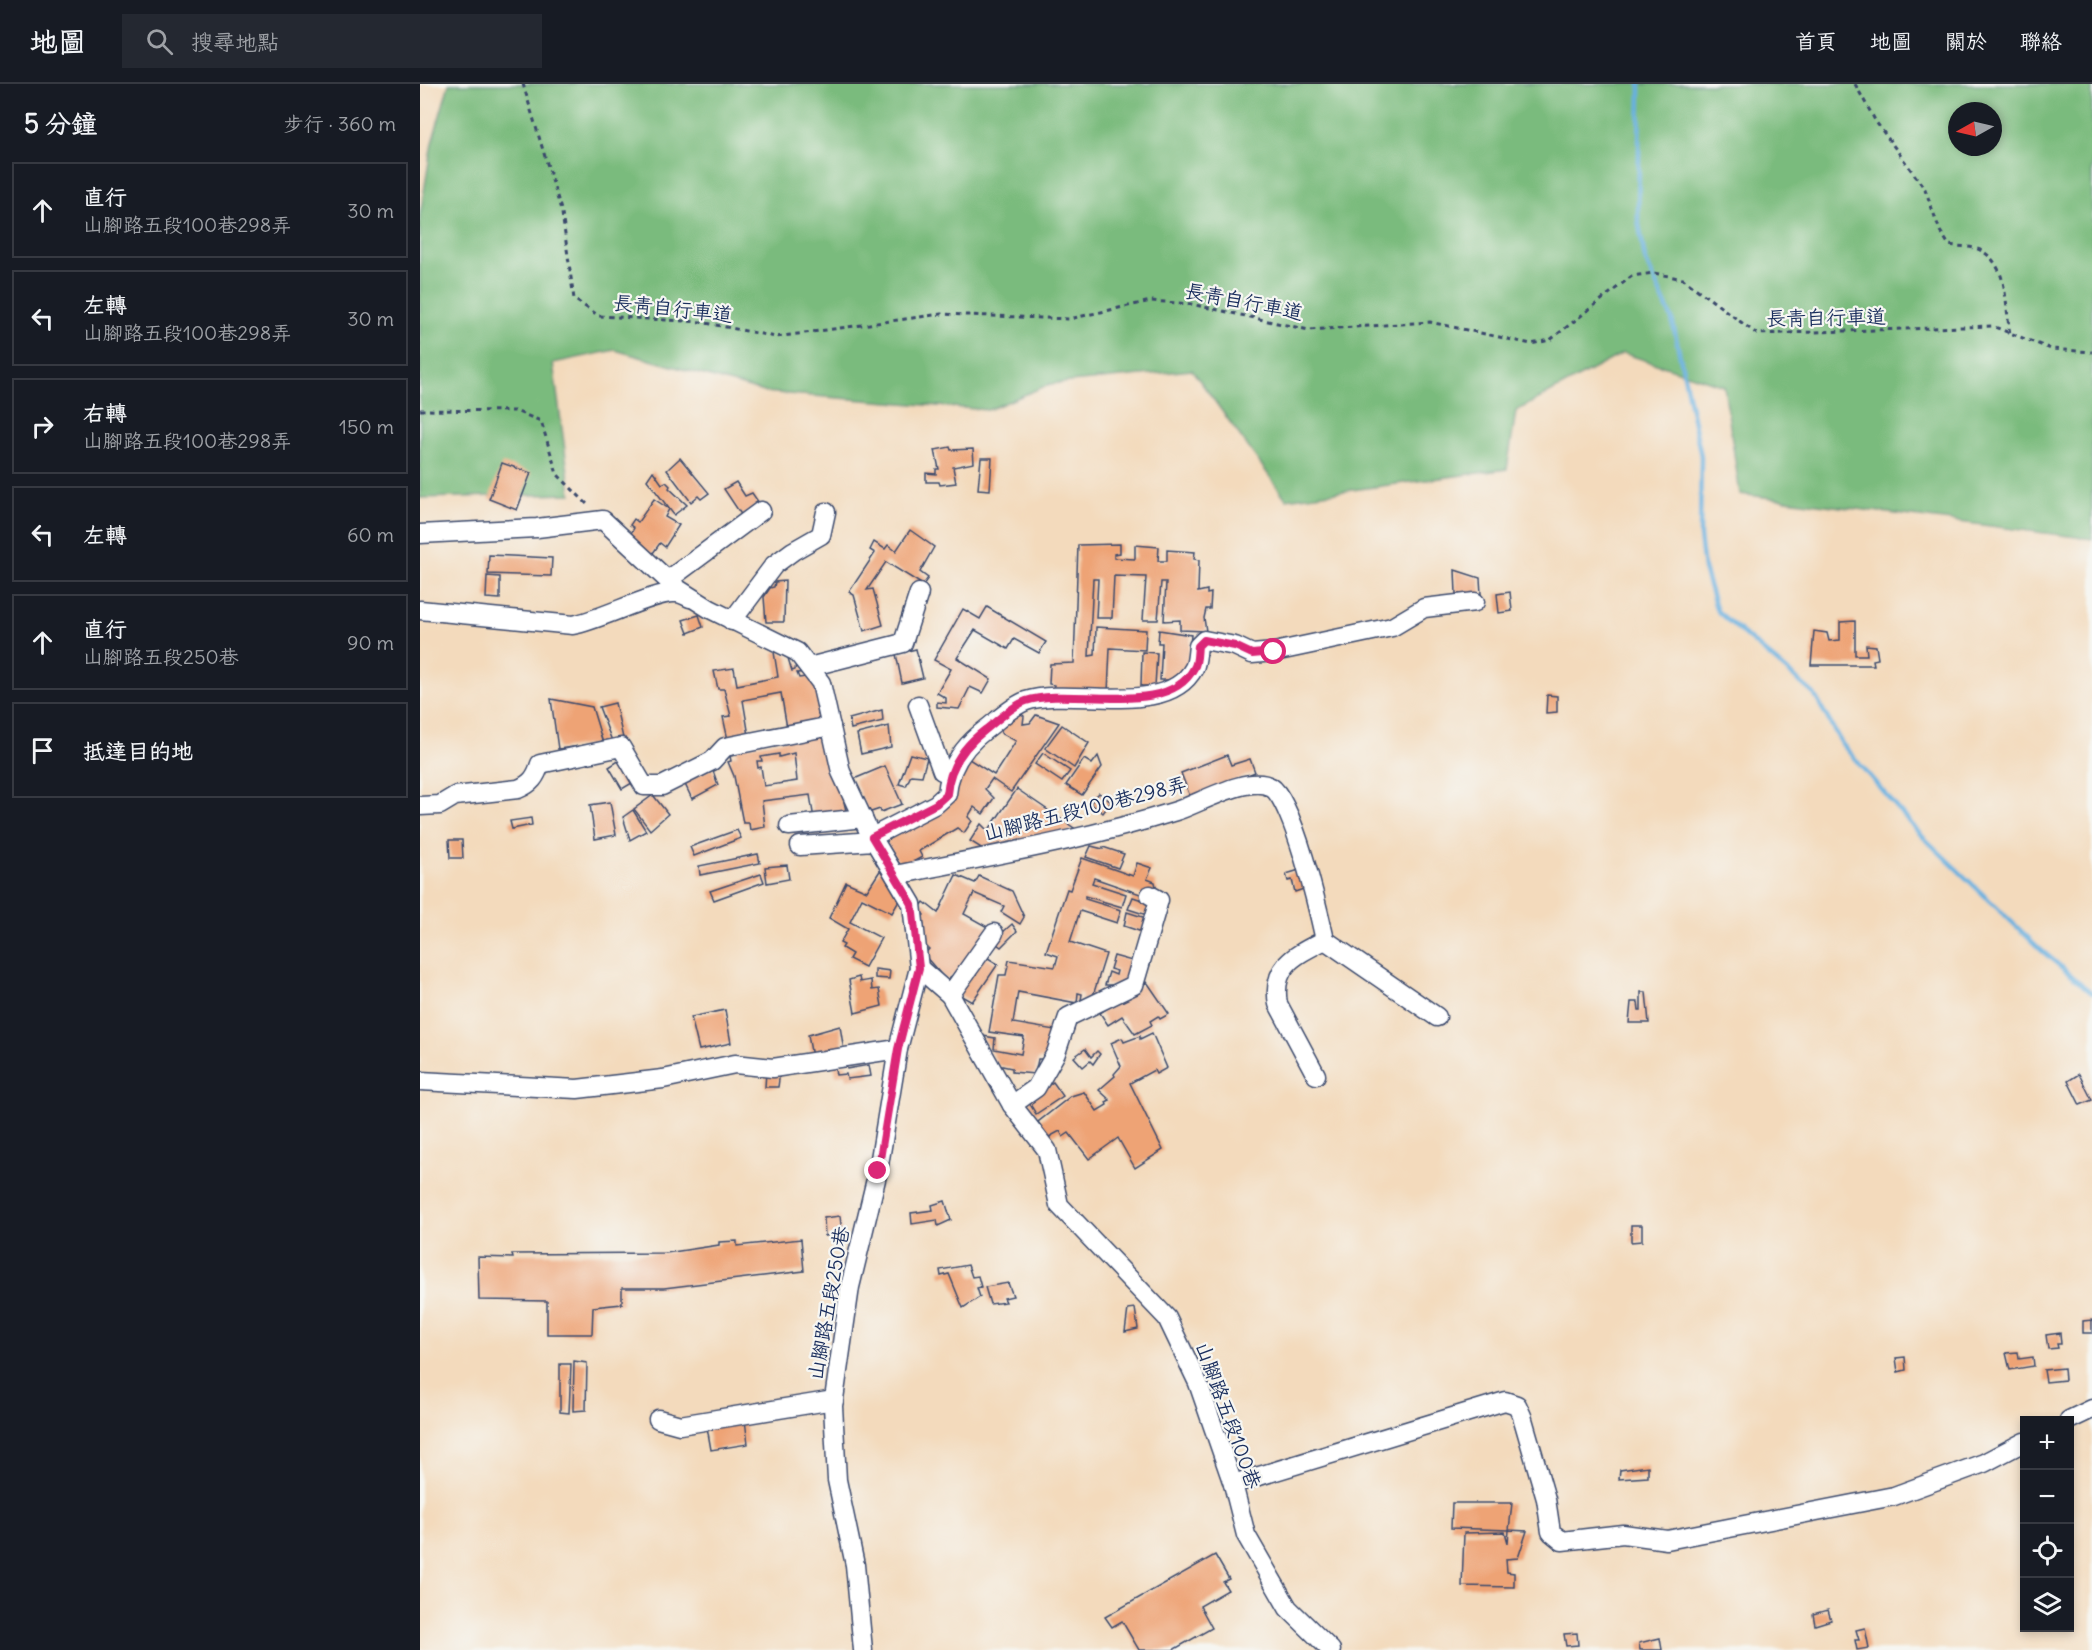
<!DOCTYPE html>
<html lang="zh-TW">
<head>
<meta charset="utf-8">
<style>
  body { margin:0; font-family:Delius,"LXGW WenKai TC",sans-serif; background:#242831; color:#f1f3f6 }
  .controls { position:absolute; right:18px; bottom:18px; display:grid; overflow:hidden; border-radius:0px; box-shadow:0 3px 9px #0003 }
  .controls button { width:54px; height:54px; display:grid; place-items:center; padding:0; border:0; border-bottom:2px solid #363941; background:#171b24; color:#f1f3f6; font:30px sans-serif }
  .compass { position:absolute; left:1528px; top:18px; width:54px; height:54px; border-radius:50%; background:#171b24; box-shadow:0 3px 9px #0003; rotate:262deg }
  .stop { position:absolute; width:18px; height:18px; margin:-14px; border:4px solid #db2777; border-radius:50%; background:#fff }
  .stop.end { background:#db2777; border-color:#fff; box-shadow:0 2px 6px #0008 }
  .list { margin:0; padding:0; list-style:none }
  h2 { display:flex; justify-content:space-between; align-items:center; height:78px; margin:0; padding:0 24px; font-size:26px }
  h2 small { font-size:20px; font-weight:400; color:#9ea1a6 }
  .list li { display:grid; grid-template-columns:39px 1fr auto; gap:18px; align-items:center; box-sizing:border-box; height:96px; margin:0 12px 12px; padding:0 12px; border:2px solid #363941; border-radius:0px }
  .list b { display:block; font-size:22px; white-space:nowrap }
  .list p { margin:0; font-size:20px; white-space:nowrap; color:#9ea1a6 }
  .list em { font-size:20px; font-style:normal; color:#9ea1a6 }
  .icon { flex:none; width:33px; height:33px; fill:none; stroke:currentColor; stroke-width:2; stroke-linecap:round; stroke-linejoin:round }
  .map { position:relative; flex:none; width:1672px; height:1566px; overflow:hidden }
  header { display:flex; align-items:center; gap:36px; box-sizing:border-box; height:84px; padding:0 30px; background:#171b24; border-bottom:2px solid #363941 }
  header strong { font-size:28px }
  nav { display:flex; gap:33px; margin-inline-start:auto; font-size:21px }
  .search { width:420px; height:54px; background:#242831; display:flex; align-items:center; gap:15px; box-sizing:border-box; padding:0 21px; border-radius:0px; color:#9ea1a6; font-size:22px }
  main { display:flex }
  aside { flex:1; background:#171b24 }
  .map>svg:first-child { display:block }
  .forest { fill:#7abb7d; stroke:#4a756e; stroke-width:1.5; fill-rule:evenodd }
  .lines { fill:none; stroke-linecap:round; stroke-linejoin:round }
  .stream { stroke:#68b0df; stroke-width:4.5 }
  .building { fill:#eea375; fill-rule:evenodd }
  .minor-casing { stroke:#3b496c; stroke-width:21 }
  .path { stroke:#3b496c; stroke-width:3; stroke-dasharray:4.5 4.5; stroke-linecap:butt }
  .minor { stroke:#fff; stroke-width:18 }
  .route { stroke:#db2777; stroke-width:8 }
  .labels { text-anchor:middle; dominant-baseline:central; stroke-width:4.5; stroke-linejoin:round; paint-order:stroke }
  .street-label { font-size:20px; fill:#1b2f5e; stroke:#f6f6f2 }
</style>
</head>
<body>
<header>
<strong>地圖</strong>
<div class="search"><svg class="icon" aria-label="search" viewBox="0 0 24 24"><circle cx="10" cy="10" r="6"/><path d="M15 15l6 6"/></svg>搜尋地點</div>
<nav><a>首頁</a><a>地圖</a><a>關於</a><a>聯絡</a></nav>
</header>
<main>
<aside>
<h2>5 分鐘<small>步行 · 360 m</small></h2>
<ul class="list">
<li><svg class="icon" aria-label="ahead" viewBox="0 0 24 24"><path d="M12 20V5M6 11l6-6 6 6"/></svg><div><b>直行</b><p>山腳路五段100巷298弄</p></div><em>30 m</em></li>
<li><svg class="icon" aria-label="left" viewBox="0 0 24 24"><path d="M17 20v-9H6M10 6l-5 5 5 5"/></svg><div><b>左轉</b><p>山腳路五段100巷298弄</p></div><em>30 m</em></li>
<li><svg class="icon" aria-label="right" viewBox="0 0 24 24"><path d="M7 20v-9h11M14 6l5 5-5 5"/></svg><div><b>右轉</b><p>山腳路五段100巷298弄</p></div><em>150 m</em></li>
<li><svg class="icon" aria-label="left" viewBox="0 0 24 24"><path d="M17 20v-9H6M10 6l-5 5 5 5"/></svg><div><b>左轉</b></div><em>60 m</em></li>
<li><svg class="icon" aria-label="ahead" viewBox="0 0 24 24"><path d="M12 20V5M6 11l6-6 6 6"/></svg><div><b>直行</b><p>山腳路五段250巷</p></div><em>90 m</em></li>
<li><svg class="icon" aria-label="arrive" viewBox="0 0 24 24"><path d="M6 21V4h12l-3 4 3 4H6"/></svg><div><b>抵達目的地</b></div></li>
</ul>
</aside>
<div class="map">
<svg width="1672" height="1566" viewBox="0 0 1672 1566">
  <rect width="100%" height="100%" fill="#f6f6f2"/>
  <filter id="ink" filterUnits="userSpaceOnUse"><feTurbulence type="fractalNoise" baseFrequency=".0167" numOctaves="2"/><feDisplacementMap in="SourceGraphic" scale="12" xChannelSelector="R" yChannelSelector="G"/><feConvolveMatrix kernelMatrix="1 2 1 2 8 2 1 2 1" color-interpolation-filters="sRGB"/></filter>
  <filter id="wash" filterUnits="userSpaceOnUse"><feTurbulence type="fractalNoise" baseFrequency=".008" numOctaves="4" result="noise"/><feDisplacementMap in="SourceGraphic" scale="24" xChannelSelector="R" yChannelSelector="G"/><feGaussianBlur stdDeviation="1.35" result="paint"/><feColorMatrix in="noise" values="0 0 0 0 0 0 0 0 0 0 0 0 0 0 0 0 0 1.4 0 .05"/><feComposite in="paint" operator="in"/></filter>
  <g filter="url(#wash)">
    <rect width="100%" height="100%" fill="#f3dabc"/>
    <path class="forest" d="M29 0H1672V455L1320 410 1304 302 1203 269 1096 327 1087 385 866 415 772 286 630 300 568 326 344 308 195 266 133 279 151 410 0 414V132L12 59ZM1537 27H1573V63H1537Z"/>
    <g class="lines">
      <path class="stream" d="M1220 0 1218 135 1225 175 1252 235 1281 372 1280 452 1284 485 1297 527 1394 610 1422 660 1499 749 1621 866 1672 909"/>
    </g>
    <g id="blocks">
      <g class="building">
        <path d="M530 363 531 366 553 365 554 379 533 383 536 399 520 401 519 398H506V389L516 390V385H519L515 366Z"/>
        <path d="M260 374 289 409 281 415 278 412 271 418 247 386Z"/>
        <path d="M561 374H572L570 406 558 405Z"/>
        <path d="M82 379 111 389 97 426 69 415Z"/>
        <path d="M233 387 242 400 246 398 250 402 249 404 267 421 254 431 227 396Z"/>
        <path d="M316 398 325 412 332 409 339 419 322 432 304 405Z"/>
        <path d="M234 415 249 425 245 433 259 441 245 463 240 459 231 472 209 453 214 444 210 441 214 435 218 438Z"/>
        <path d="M490 446 514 463 500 488 508 494 503 501 466 478 447 506 453 505 463 541 444 547 434 511 429 508 455 469 450 466 454 458 465 465 468 461 476 467Z"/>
        <path d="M700 460V469L694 470V474L715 475V461L739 463 738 477H747V466L775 468 774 475 779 476 778 508 787 506V510L791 509 790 525H786L784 534 786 547 760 546V536L744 537 746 498H741L738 536H723L726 493 694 492 692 534H676L678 495H673L669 572 675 571 676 543 726 546 725 566 690 564 688 608 634 610V601L629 600 630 580 654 579 658 461Z"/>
        <path d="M69 471 132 474 131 492 68 490Z"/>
        <path d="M1035 486 1060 494 1061 510H1036Z"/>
        <path d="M67 492 80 493V515L66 514Z"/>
        <path d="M365 497 364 538H346L344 513 350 504 354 503 355 498Z"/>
        <path d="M1090 508 1092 527 1079 529 1077 510Z"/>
        <path d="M567 523 626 558 619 569 594 555 588 565 555 546 537 574 571 595 563 609 550 603 539 625 517 623V618L526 619V614L517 609 531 585 514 576 543 525 560 535Z"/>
        <path d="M279 531 283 543 268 549 263 536Z"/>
        <path d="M1435 537V571H1447L1446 561 1456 562 1458 575 1453 576 1454 581H1391L1394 547 1407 549 1409 557 1420 556V538Z"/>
        <path d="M739 546 771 551 768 581 755 596H740L742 559H738Z"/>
        <path d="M496 565 503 594 482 599 476 570Z"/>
        <path d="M354 568H361L367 571 372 587 375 586 376 577 389 588 377 589 379 594 394 592 405 639 367 644 361 609 323 616 329 652 308 656 303 633 311 632 304 605H298L294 587 314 584 317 601 358 593Z"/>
        <path d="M722 568 737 569 735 602H721Z"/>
        <path d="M1127 611 1137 612V628L1126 629Z"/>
        <path d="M131 615 172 623 183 659 138 665Z"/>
        <path d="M195 619 203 654 192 657 179 623Z"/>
        <path d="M462 626 463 637 431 645 429 635Z"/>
        <path d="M599 628 604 632 603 640 610 639 616 631 639 639 591 708 572 695 565 705 574 714 563 730 554 723 548 733 552 737 544 749 537 744 499 767 502 773 482 784 465 757 524 719 536 687 546 673 574 691 596 657 581 649 582 639Z"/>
        <path d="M642 641 669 659 654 684 625 664Z"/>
        <path d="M469 642 471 663 441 670 437 650Z"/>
        <path d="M402 650 403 654 409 653 427 731 394 735 390 711 342 717 345 743 330 746 329 739H323L314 692 308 678 311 677 310 672 317 671 316 664ZM374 669 377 697 344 702 341 683 338 684 337 677H342L341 673 359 670V673Z"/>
        <path d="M623 669 650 687 642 698 615 680Z"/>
        <path d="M490 670 507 674 502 692 491 691 486 702 479 700Z"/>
        <path d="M807 671 811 681 830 675 835 688 771 715 761 689Z"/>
        <path d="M678 672 682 683 662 711 646 701 664 675 672 680Z"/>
        <path d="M203 674 217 696 202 705 189 683Z"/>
        <path d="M465 682 482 720 461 728 460 725 448 729 434 695Z"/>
        <path d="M292 684 298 701 272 715 264 698Z"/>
        <path d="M597 705 654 744 641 752 566 767 550 757 561 740 568 747Z"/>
        <path d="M679 709 691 718 683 729 670 719Z"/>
        <path d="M233 711 248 730 230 746 214 725Z"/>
        <path d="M190 718 196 751 175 755 170 721Z"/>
        <path d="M213 726 226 747 210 756 203 733Z"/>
        <path d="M111 734 112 741 92 745 90 737Z"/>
        <path d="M317 746 321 754 274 772 270 763Z"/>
        <path d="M29 756H42L43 774H30Z"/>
        <path d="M671 762 683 765V763L704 770 698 784 666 773Z"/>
        <path d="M338 770 340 779 280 791 279 782Z"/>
        <path d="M662 774 713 792 717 779 732 784 727 795 735 798 737 807 723 811 674 794 672 799 706 810 702 823 665 812V815L701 826 697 839 660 827 650 858 686 870 671 918 661 916 662 910 658 909 657 919 598 908 593 939 635 946 626 975H618L615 990 592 988V984L578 981 563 952 575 954 574 965 601 970 604 953 569 948 579 891H586L589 876 635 883 638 872 626 868 647 805 650 806Z"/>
        <path d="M367 781 369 795 347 799 345 783Z"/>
        <path d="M463 782 482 812 472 829 442 814 430 838 461 854 445 883 429 875 432 870 422 864 424 861 420 859 428 845 409 834 426 798 447 807Z"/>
        <path d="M883 785 889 803 875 808 872 796 868 797 866 790Z"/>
        <path d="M341 790 344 798 294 816 290 807Z"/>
        <path d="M536 791 555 799 559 792 592 807 604 833 600 840 581 828 584 822 554 809 544 830 571 845 538 887 526 896 504 871 509 865 499 855 500 835 504 831 499 825 504 818 518 829Z"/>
        <path d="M713 813 731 819 727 831 708 825Z"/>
        <path d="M707 828 726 834 722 848 704 842Z"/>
        <path d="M592 840 597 847 581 863 573 857Z"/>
        <path d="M563 871 578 880 552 918 538 910Z"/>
        <path d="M694 872 712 877 707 897 700 901H685L689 888 696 891 697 887 690 885Z"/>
        <path d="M455 885 470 887 469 895 455 894Z"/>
        <path d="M439 893 440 898 451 896 452 906 459 905 462 922 435 929 429 896Z"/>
        <path d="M727 898 749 930 740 935 738 932 730 937 732 941 715 950 702 932 688 941 680 929Z"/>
        <path d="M1221 908H1226L1229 939H1209L1211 918H1218L1219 926H1221Z"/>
        <path d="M305 926 311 959 279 966 271 933Z"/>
        <path d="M420 942 424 967 392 973 388 951Z"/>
        <path d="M732 949 747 984 736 990 734 986 710 999 743 1066 715 1084 698 1054 669 1075 649 1049 643 1053 640 1047 629 1053 618 1038 651 1012 664 1008 677 1027 687 1021 686 1018 690 1016 679 1006 695 992 694 990 701 982 691 959 702 954 704 958 720 952V955Z"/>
        <path d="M665 965 671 973 677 967 680 970 673 980 670 977 663 983 654 973Z"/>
        <path d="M426 980 427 985 449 981 451 992 427 995 426 990 416 991 414 981Z"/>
        <path d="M346 988H360L358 1003H345Z"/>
        <path d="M1659 990 1672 1016 1660 1021 1648 997Z"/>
        <path d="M633 998 643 1012 616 1030 608 1017Z"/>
        <path d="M525 1117 531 1136 518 1142 517 1136 492 1140 491 1129 513 1126 512 1121Z"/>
        <path d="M420 1132 422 1149 405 1152 404 1134Z"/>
        <path d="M1211 1141H1222V1157L1211 1158Z"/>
        <path d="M381 1155 384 1187 244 1204H202V1220L173 1223 172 1250H127V1217L59 1216 58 1173 93 1174 92 1170 246 1169 299 1161V1158L317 1157V1162Z"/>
        <path d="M548 1181 552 1193 558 1192 561 1203 557 1204 560 1213 543 1224 529 1190 521 1192 520 1186Z"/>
        <path d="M588 1199 593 1212 584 1214 586 1218 570 1220 565 1203Z"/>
        <path d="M715 1224 718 1245 705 1248 708 1225Z"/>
        <path d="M1672 1236V1249H1663V1237Z"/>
        <path d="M1640 1249 1641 1260H1637L1638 1264 1628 1265 1626 1251Z"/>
        <path d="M1598 1268 1599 1275 1613 1273 1614 1282 1590 1286 1586 1269Z"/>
        <path d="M1485 1273 1486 1286 1478 1288 1476 1274Z"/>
        <path d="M154 1277 167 1279 166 1326 153 1327Z"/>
        <path d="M140 1280H151L149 1329 140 1328Z"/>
        <path d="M1644 1284 1645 1296 1626 1298 1624 1286Z"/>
        <path d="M325 1336 328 1360 291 1366 287 1343Z"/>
        <path d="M1228 1382V1393L1199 1395 1200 1386Z"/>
        <path d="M1032 1419H1092L1089 1446 1031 1444Z"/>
        <path d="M1089 1446 1107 1447 1098 1474 1086 1475 1087 1488 1094 1489V1503L1042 1502 1044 1449 1085 1448 1088 1459Z"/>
        <path d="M795 1471 809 1495 803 1498 808 1506 780 1522 792 1544 753 1566H719L702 1537 692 1543 685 1533Z"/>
        <path d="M1408 1526 1411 1536 1395 1541 1393 1530Z"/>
        <path d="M1445 1544 1449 1564 1437 1566 1435 1556H1439L1436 1546Z"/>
        <path d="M1157 1549 1158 1561 1146 1562 1144 1550Z"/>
        <path d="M1240 1554 1242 1566H1220L1219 1559Z"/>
      </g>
    </g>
  </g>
  <g filter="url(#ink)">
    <use href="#blocks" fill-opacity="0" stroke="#3b496c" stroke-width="1.5"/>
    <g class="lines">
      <g class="minor-casing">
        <g id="minor">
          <path d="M0 450 117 444 183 436 255 503 290 525 377 568 401 599 421 688 449 748 492 820 499 884 478 965 458 1087 430 1203 413 1322 417 1396 435 1481 443 1566"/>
          <path d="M248 496 341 427"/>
          <path d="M0 526 153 541C181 536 235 507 256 509 260 509 266 512 270 514"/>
          <path d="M312 537 354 481 373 467 401 451 406 428"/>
          <path d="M389 583 483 559 499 509"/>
          <path d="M498 621 522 687 529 689"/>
          <path d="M0 722 20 721 35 712 98 705C111 700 116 693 120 680L201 663 224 702H242L292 677 305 663 411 642"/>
          <path d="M369 742 443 734"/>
          <path d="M452 753 516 720 527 710C529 683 544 662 565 646 577 637 592 622 606 617 651 602 747 635 774 584 777 578 777 568 778 562L784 556 815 562 832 570 854 568 972 543 1004 524 1055 518"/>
          <path d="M380 762 454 757"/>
          <path d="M475 791C569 772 664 756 756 727 779 720 828 690 851 703 873 716 899 829 905 856L1017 933"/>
          <path d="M499 884 530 911 592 1021 627 1066 639 1121 747 1234 778 1299 813 1400 826 1451 868 1524 911 1566"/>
          <path d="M530 911 574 849"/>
          <path d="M896 991 858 920C851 881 876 871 905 856"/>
          <path d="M0 997 157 1005 243 995 315 980 353 984 478 965"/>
          <path d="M592 1021 616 1004 636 969 648 933 714 901 739 816 730 811"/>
          <path d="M238 1335 260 1341 414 1316"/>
          <path d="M1649 1336 1672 1325"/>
          <path d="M813 1400 1085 1317 1097 1321 1102 1332 1126 1415 1131 1448 1142 1457 1203 1450 1247 1456 1474 1412 1564 1379 1604 1358"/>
        </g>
      </g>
      <g class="path">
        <path d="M103 0 142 129 154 215 179 232 281 238 356 253 521 230 649 235 731 217 771 220 889 246 1010 238 1111 260 1130 256 1212 192 1234 189 1263 195 1337 250 1572 242 1631 265 1672 268"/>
        <path d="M1435 0 1456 38 1505 105 1520 147 1529 161C1539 163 1554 162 1562 167 1589 183 1585 222 1590 250"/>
        <path d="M0 326 95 327 121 337 137 390 169 422"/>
      </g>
      <use href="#minor" class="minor"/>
    </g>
  </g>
  <g class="lines" filter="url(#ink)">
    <path class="route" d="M458 1087 478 965 499 884 492 820 452 753 516 720 527 710C529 683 544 662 565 646 577 637 592 622 606 617 651 602 748 635 774 584 778 578 777 568 778 562L784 556 815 562 832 570 854 568"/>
  </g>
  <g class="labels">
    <g class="street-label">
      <text transform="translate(824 217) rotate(11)">長青自行車道</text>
      <text transform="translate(253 224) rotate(6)">長青自行車道</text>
      <text transform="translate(1406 233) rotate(-1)">長青自行車道</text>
      <text transform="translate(665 724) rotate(-14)">山腳路五段100巷298弄</text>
      <text transform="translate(408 1219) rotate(-80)">山腳路五段250巷</text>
      <text transform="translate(809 1331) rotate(70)">山腳路五段100巷</text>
    </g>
  </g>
</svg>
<div class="controls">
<button>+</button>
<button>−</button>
<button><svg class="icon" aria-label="locate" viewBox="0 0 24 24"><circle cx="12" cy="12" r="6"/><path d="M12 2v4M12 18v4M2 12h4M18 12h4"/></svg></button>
<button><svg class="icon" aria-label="layers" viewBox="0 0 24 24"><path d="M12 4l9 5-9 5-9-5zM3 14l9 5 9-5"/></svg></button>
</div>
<svg class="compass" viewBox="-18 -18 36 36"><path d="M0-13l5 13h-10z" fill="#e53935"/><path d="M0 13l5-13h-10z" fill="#9ea1a6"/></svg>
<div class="stop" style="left:854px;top:568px"></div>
<div class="stop end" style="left:458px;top:1087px"></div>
</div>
</main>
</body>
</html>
